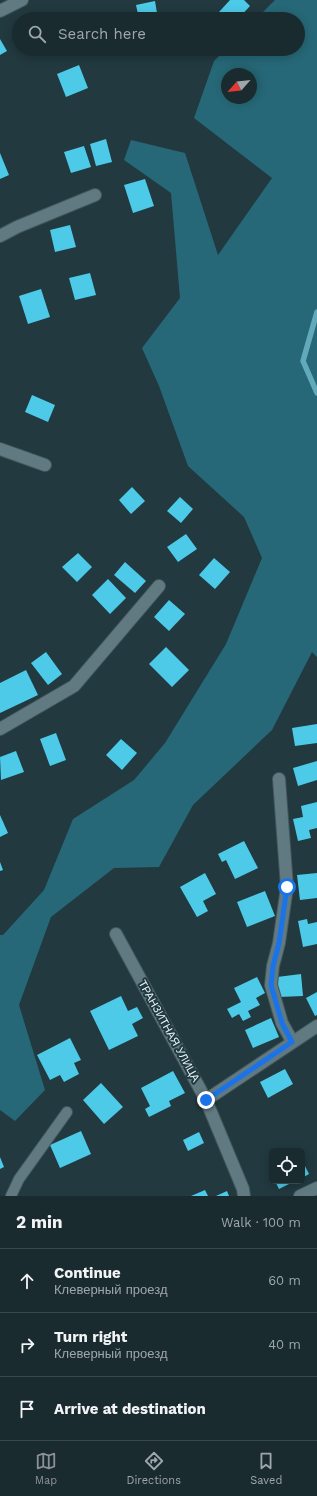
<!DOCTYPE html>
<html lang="en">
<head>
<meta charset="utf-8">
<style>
  body { margin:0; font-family:"Work Sans",sans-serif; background:#223337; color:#f1f3f6 }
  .controls { position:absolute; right:12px; bottom:12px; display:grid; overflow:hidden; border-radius:6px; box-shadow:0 2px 10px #0003 }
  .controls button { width:36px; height:36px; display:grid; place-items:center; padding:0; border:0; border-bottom:1px solid #37474b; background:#192b2f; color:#f1f3f6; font:20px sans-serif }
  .compass { position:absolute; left:221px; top:68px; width:36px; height:36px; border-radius:50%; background:#192b2f; box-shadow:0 2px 10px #0003; rotate:243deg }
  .stop { position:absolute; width:12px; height:12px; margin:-9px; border:3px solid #1a73e8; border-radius:50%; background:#fff }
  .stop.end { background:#1a73e8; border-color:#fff; box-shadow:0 1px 4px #0008 }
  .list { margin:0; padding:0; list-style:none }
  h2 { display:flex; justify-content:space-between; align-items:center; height:52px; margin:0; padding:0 16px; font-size:17px }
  h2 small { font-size:13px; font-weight:400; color:#9fa7aa }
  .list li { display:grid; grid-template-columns:26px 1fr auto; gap:12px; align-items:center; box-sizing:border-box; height:64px; padding:0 16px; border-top:1px solid #37474b }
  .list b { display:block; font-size:15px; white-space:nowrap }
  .list p { margin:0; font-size:13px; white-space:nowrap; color:#9fa7aa }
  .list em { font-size:13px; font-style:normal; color:#9fa7aa }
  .icon { flex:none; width:22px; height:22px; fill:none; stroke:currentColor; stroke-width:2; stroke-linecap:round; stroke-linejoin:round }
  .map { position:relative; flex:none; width:317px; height:1196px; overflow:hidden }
  .search { position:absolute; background:#192b2f; box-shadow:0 2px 10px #0003; left:12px; right:12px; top:12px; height:44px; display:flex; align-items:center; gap:10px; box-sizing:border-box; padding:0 14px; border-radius:22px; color:#9fa7aa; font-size:15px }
  .sheet { height:244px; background:#192b2f }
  nav { display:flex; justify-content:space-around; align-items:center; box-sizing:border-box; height:56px; border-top:1px solid #37474b; background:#192b2f; font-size:11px; color:#9fa7aa }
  nav a { display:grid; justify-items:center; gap:2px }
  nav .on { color:#8c9099 }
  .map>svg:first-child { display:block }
  .forest { fill:#266877; fill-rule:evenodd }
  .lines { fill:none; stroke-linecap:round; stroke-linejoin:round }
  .stream { stroke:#62aabb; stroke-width:5.5 }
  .building { fill:#4dcae8 }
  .lane-casing { stroke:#42575c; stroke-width:12 }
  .street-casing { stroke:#42575c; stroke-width:14 }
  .lane { stroke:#617a81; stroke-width:10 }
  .street { stroke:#617a81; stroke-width:12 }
  .route { stroke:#1a73e8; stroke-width:5 }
  .labels { text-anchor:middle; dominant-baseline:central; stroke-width:4; stroke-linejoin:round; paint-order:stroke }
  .street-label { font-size:11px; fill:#e6f4f8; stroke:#21393f }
</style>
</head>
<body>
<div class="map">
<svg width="317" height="1196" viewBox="0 0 317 1196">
  <rect width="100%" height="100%" fill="#21393f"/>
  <path class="forest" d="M275 0H317V657L312 652 272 730 193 805 159 867 114 868 51 917 19 1005 45 1090 15 1121 0 1110V935H3L44 890 73 819 134 780 165 743 226 644 262 558 244 517 188 466 159 386 142 348 180 298 171 193 124 160 131 140 185 153 218 255 272 178 194 118 214 61 226 49H298V19H256ZM227 74H251V98H227Z"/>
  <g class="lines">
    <path class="stream" d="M317 312 303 361 317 393"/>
  </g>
  <g class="building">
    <path d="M230 0H244L250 6 238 19H226L219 12Z"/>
    <path d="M155 1 158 19H139L136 5Z"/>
    <path d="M0 39 7 51 0 55Z"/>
    <path d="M79 65 88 88 66 97 57 74Z"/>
    <path d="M106 139 112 162 96 166 90 144Z"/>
    <path d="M84 146 91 167 71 173 64 152Z"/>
    <path d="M0 153 9 175 0 179Z"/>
    <path d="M145 179 154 206 133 213 124 185Z"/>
    <path d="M70 225 76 247 55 252 50 230Z"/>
    <path d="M90 273 96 295 75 300 69 278Z"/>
    <path d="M41 289 50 317 28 324 19 296Z"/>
    <path d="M32 395 55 405 48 422 25 412Z"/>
    <path d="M132 487 145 501 131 514 119 500Z"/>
    <path d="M180 497 193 509 181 523 167 511Z"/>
    <path d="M186 534 197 549 178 562 167 547Z"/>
    <path d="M78 553 92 567 77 582 62 567Z"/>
    <path d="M214 558 230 572 215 589 199 575Z"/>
    <path d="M125 562 146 581 135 593 114 575Z"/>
    <path d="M108 579 126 598 110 614 92 595Z"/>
    <path d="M169 600 185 614 169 631 154 617Z"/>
    <path d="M166 647 189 670 172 687 149 664Z"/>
    <path d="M46 652 62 674 48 685 31 663Z"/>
    <path d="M26 670 38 695 0 713V683Z"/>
    <path d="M317 724V743L295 746 292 728Z"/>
    <path d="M56 733 66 760 50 766 40 739Z"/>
    <path d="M121 739 137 753 122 770 106 755Z"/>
    <path d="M16 751 24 772 1 780 0 757Z"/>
    <path d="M317 761V780L298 786 293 768Z"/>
    <path d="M317 802V828L309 830 311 838 298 841 293 819 303 817 301 806Z"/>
    <path d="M0 815 8 833 0 837Z"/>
    <path d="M244 841 258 868 235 879 226 860 222 862 218 854Z"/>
    <path d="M0 862 3 870 0 871Z"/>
    <path d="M205 873 216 894 203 901 208 911 197 917 180 887Z"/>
    <path d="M317 873V898L300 900 297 875Z"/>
    <path d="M265 891 275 916 247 927 237 902Z"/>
    <path d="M307 919 308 924 317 922V944L303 947 298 921Z"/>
    <path d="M301 974 303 996 279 997 277 977Z"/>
    <path d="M257 977 265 993 256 998 260 1005 248 1011 251 1017 243 1021 239 1014 232 1018 227 1009 241 1002 234 988Z"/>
    <path d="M317 992V1015L315 1016 306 998Z"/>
    <path d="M121 996 128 1011 137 1007 143 1018 132 1024 138 1036 109 1050 90 1011Z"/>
    <path d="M271 1018 279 1037 253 1048 245 1030Z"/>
    <path d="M70 1038 81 1060 74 1063 79 1074 64 1082 60 1075 50 1080 37 1055Z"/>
    <path d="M285 1069 293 1084 268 1098 260 1082Z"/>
    <path d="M173 1071 185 1093 169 1101 171 1106 149 1117 145 1109 150 1106 141 1088Z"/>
    <path d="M101 1083 123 1107 104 1124 83 1100Z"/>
    <path d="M81 1131 91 1154 60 1168 50 1145Z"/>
    <path d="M199 1132 204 1143 188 1151 183 1140Z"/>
    <path d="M0 1157 4 1167 0 1169Z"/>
    <path d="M302 1160 309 1174 302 1178Z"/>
    <path d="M275 1181H295L279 1189Z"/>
    <path d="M205 1190 208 1196H191Z"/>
    <path d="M227 1191 229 1196H216Z"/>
  </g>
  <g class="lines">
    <g class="lane-casing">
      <path id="lane" d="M11 1196 19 1179 67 1112"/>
    </g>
    <g class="street-casing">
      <g id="street">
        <path d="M0 11 22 0"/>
        <path d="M0 236 17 227 95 195"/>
        <path d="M0 449 45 465"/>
        <path d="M0 729 74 686 159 586"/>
        <path d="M279 779 287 887 279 943 273 966 271 985 282 1023 292 1041"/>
        <path d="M116 934 206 1100 243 1189 244 1196"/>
        <path d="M206 1100 317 1026"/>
        <path d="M300 1196 317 1188"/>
      </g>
    </g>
    <use href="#lane" class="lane"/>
    <use href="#street" class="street"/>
  </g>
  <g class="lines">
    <path class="route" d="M206 1100 292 1042 282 1023 271 985 273 966 279 943 287 887"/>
  </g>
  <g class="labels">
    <g class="street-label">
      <text transform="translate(169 1031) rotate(61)">ТРАНЗИТНАЯ УЛИЦА</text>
    </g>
  </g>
</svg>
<div class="controls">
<button><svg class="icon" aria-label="locate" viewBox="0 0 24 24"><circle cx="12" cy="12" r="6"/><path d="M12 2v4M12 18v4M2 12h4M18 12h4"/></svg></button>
</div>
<svg class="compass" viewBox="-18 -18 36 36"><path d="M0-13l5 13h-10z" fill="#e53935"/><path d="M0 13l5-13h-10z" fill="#9fa7aa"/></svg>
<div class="stop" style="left:287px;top:887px"></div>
<div class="stop end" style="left:206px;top:1100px"></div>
<div class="search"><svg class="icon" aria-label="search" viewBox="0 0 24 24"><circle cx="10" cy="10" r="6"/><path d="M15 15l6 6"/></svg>Search here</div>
</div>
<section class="sheet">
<h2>2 min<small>Walk · 100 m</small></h2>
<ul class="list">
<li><svg class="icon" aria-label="ahead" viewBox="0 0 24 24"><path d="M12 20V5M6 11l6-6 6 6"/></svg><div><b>Continue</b><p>Клеверный проезд</p></div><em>60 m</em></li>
<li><svg class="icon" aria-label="right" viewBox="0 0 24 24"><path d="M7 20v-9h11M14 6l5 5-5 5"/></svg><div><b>Turn right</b><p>Клеверный проезд</p></div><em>40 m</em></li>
<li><svg class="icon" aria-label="arrive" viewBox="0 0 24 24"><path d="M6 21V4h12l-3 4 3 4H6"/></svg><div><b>Arrive at destination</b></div></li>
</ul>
</section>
<nav>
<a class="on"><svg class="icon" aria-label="map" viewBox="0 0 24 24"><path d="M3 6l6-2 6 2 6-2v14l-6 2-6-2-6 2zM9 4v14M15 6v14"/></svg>Map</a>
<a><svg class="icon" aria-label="directions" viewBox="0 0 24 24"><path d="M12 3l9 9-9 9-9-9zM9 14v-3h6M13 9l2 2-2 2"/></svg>Directions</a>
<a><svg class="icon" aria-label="saved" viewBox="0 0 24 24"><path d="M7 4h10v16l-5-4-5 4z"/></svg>Saved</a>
</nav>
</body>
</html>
